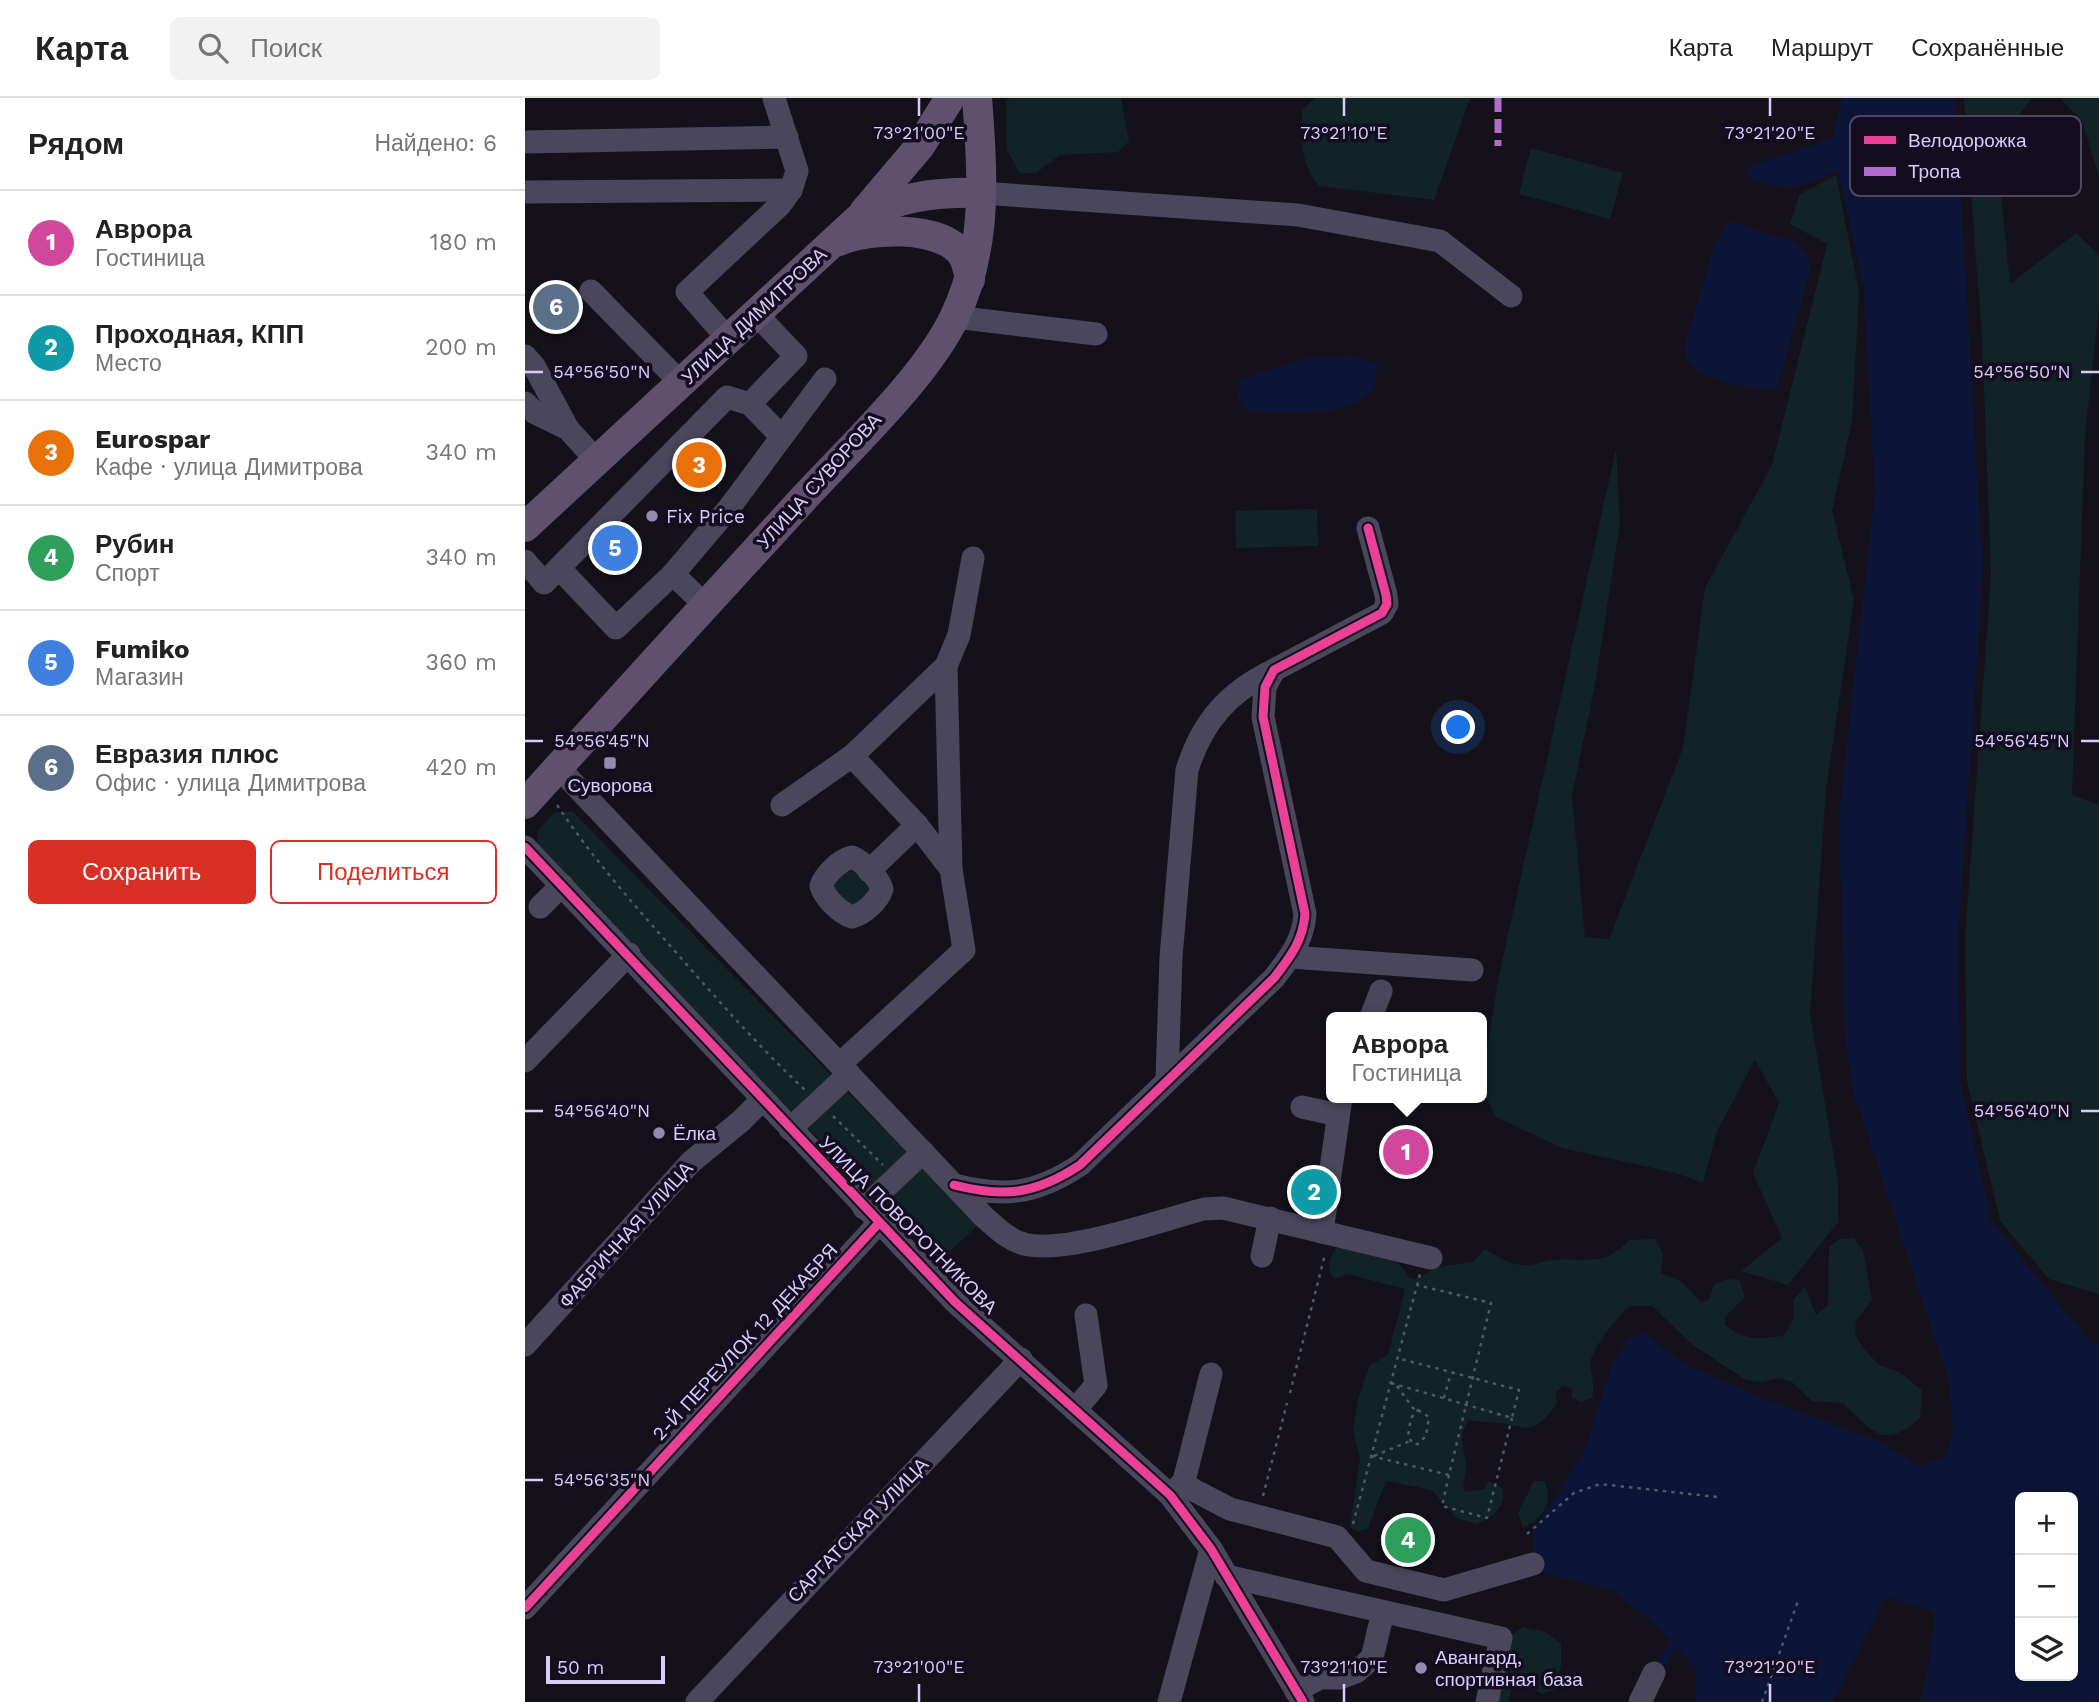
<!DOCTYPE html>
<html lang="ru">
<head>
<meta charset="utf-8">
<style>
  body { margin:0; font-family:"Work Sans",sans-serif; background:#f2f2f2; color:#222 }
  .controls { position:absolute; right:21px; bottom:21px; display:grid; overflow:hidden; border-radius:10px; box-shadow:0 7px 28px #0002 }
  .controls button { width:63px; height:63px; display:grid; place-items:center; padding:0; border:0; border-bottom:2px solid #e0e0e0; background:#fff; color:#222; font:35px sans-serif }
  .scale { position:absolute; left:21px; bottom:18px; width:119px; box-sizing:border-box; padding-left:7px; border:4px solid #d9ccfd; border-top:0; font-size:19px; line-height:24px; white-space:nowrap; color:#d9ccfd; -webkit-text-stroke:5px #130d1f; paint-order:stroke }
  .you { position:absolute; left:934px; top:630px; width:24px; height:24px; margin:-18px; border:5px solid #fff; border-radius:50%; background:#1a73e8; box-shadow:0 0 0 10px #1a73e833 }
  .badge { display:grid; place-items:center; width:46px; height:46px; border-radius:50%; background:#d93025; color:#fff; font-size:23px; font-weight:700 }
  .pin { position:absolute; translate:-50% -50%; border:4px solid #fff; box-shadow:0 2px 7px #0006 }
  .popup { position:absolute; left:801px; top:914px; width:161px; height:91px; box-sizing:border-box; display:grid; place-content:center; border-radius:10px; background:#fff; filter:drop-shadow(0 2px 5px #0005); font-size:23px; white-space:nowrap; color:#767676 }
  .popup b { font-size:26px; color:#222 }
  .popup::after { content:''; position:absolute; left:50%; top:100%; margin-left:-14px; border:14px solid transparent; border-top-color:#fff }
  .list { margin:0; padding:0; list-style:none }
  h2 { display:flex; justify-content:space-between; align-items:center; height:91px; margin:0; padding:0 28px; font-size:30px }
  h2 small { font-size:23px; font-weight:400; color:#767676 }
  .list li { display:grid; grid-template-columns:46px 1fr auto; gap:21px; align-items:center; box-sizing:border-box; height:105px; padding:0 28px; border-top:2px solid #e0e0e0 }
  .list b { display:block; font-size:26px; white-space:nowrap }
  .list p { margin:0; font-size:23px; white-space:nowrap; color:#767676 }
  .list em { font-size:23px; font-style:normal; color:#767676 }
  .actions { display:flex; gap:14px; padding:21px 28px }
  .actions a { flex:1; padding:16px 0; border:2px solid #d93025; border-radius:10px; text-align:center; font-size:24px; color:#d93025 }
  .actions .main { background:#d93025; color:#fff }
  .icon { flex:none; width:38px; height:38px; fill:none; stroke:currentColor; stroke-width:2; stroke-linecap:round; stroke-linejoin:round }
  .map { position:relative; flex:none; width:1574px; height:1604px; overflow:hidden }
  header { display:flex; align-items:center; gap:42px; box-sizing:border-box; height:98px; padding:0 35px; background:#fff; border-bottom:2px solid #e0e0e0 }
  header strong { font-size:33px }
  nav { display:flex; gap:38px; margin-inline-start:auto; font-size:24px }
  .search { width:490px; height:63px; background:#f2f2f2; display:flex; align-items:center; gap:18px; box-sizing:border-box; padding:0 24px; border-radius:10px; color:#767676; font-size:26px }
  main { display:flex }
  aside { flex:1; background:#fff }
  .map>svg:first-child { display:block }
  .green { fill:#112326 }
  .water { fill:#0c1537; fill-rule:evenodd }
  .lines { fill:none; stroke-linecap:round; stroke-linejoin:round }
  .path { stroke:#4e5868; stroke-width:2.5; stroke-dasharray:3.5 5; stroke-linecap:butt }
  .minor { stroke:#4a465c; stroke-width:23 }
  .major { stroke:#5f506d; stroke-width:30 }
  .quiet { stroke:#b06ccc; stroke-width:7; stroke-dasharray:14 7; stroke-linecap:butt }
  .cycleway-casing { stroke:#130d1f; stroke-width:13 }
  .cycleway { stroke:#ea4096; stroke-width:9 }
  .ticks { fill:none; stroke:#d9ccfd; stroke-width:2.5 }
  .poi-dot { fill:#948bae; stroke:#130d1f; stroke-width:2.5 }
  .labels { text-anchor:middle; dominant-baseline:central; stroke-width:7; stroke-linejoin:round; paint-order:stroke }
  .street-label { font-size:19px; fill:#d9ccfd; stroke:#130d1f }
  .poi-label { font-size:19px; fill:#d9ccfd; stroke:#130d1f; text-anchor:start }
  .key { fill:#130d1f; stroke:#4e4662; stroke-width:2 }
  .key-label { font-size:19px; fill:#d9ccfd }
  .ticks-label { font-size:18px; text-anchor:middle; fill:#d9ccfd; stroke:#130d1f; stroke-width:7; stroke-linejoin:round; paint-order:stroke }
</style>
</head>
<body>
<header>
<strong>Карта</strong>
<div class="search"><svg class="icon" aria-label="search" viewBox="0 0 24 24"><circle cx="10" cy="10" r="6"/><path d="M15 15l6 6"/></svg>Поиск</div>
<nav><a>Карта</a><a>Маршрут</a><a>Сохранённые</a></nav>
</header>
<main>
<aside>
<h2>Рядом<small>Найдено: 6</small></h2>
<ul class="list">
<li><span class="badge" style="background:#d1479c">1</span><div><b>Аврора</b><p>Гостиница</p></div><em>180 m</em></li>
<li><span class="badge" style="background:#0f9aa8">2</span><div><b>Проходная, КПП</b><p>Место</p></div><em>200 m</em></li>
<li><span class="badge" style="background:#e8710a">3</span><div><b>Eurospar</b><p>Кафе · улица Димитрова</p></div><em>340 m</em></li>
<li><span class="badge" style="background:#2e9e5b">4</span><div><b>Рубин</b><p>Спорт</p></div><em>340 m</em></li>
<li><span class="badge" style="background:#3f7fe0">5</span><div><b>Fumiko</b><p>Магазин</p></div><em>360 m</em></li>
<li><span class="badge" style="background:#5c6f8a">6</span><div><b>Евразия плюс</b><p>Офис · улица Димитрова</p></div><em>420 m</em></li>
</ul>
<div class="actions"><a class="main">Сохранить</a><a>Поделиться</a></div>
</aside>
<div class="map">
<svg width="1574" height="1604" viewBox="0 0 1574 1604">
  <rect width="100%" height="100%" fill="#14111b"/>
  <g class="green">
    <path d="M485 0H596L604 43 593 54 535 57 511 75H495L482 52 481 2Z"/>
    <path d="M790 0H945L909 102 794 88C774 64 777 41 777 12Z"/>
    <path d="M1439 0H1507L1471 47 1485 186 1551 135 1574 157V211L1560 337 1547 697 1574 707V1196L1524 1181 1475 1123 1442 983 1440 841 1466 476 1457 239Z"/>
    <path d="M1535 0H1574V78L1557 23Z"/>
    <path d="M1006 50 1098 75 1085 121 994 96Z"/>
    <path d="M1311 77 1334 194 1327 323 1307 413 1329 502 1301 691 1285 915 1313 1083V1124L1263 1187 1216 1173 1257 1140 1228 1075 1254 1005 1230 962 1192 1033 1178 1085 1151 1075 1037 1050 971 1019 956 989 973 882 1091 351 1095 425 1071 581 1047 698 1060 839 1084 841 1158 650 1180 490 1247 367 1302 146 1265 126 1275 96Z"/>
    <path d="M792 411 793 448 711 450 710 413Z"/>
    <path d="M30 714H48L453 1127 419 1159C276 1031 145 887 12 748L13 732Z"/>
    <path d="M323 767 349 787 326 813 304 785Z"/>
    <path d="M1329 1140 1338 1152 1347 1202 1331 1223 1330 1236 1338 1250 1354 1267 1374 1274 1397 1292 1395 1320C1357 1354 1346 1331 1318 1305L1287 1303 1267 1284 1255 1280 1236 1284 1219 1281 1168 1247 1127 1208H1105C1093 1217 1070 1248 1066 1261 1063 1271 1071 1283 1067 1300L1056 1304 1047 1300V1291L1037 1288 1031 1294 1032 1306C1007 1338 1007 1330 973 1325 963 1324 954 1324 944 1322 932 1339 939 1349 941 1366 942 1377 936 1383 940 1394L959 1391 964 1383 978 1391C979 1412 969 1417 952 1426L932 1420 907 1392 861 1383 843 1430 833 1434 825 1429 835 1361 828 1331 833 1301 845 1267 863 1257 880 1191 822 1176 809 1181C801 1170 804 1160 811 1150 836 1150 874 1155 884 1180L890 1181 912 1169 948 1164 960 1151C972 1158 983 1165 996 1167 1008 1169 1016 1163 1028 1162 1061 1159 1079 1170 1104 1142L1130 1141 1138 1156 1136 1175 1157 1184 1177 1205 1184 1201 1189 1187 1202 1181 1214 1182 1220 1199 1200 1219V1227C1220 1243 1233 1241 1258 1238L1269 1221 1268 1202 1280 1189 1291 1217 1303 1207 1304 1149 1314 1141Z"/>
    <path d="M1009 1383H1019C1029 1403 1018 1421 998 1430L993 1415Z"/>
    <path d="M998 1529 1020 1534 1036 1545V1568L1030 1591 1018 1596 987 1582 984 1604H966L984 1539Z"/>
  </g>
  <g class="water">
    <path d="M1317 0H1430L1458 475 1433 840 1435 983 1466 1123 1565 1244 1574 1247V1604H1395L1406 1555 1410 1513 1361 1499 1308 1604H1170L1171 1571 1152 1549 1133 1578 1126 1573 1146 1541 1087 1491 1016 1474 1008 1466V1432L1059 1354 1088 1264 1104 1239 1120 1235 1156 1264 1234 1299 1354 1343 1395 1368 1421 1359 1428 1333 1424 1284 1328 993 1320 940 1314 718 1350 394 1338 187 1313 72C1274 90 1268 95 1225 81L1222 69 1308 40ZM1495 1399H1548V1578H1495Z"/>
    <path d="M1204 123 1271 145 1283 157 1285 174 1252 289C1232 295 1180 281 1166 267 1159 261 1160 253 1160 246L1190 146Z"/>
    <path d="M828 259 852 265C851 273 852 285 848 291 827 321 755 314 722 313L713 301 716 281 783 260Z"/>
  </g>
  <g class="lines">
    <g class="path">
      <path d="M32 707C66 758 108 806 149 852 191 900 233 948 280 992"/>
      <path d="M308 1018 358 1067"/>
      <path d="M866 1285 987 1320 994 1292 872 1260"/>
      <path d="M872 1288 891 1314"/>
      <path d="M765 1295 800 1156"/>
      <path d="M919 1300 926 1275"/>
      <path d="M893 1312 904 1319 901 1338 893 1346H888L883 1338 886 1320Z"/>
      <path d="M846 1358 924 1377 966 1205 892 1187"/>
      <path d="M849 1358 885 1343"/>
      <path d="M924 1377 917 1408 962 1420 987 1320"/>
      <path d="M738 1398 762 1305"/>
      <path d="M828 1426 895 1176"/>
      <path d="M1002 1436 1049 1395 1075 1386 1192 1399"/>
      <path d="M1237 1604 1273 1503"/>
    </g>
    <g class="minor">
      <path d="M0 44 262 39"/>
      <path d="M0 94 266 92"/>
      <path d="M456 95 773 117 915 143 986 198"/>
      <path d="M66 193 157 286"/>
      <path d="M430 219 571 236"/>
      <path d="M204 242 162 194 255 107 266 92 272 73 249 0"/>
      <path d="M0 258 9 268 43 331"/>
      <path d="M0 305 10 315 43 331 72 363"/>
      <path d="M225 306 256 338"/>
      <path d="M0 463 19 485 202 299 225 306 271 258 232 217"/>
      <path d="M34 470 91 530 148 476 204 410 300 281"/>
      <path d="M148 476 180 507"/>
      <path d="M327 658 392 727 426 771"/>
      <path d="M33 669 459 1119C471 1129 483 1142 499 1146 538 1157 637 1122 679 1111L698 1110 906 1160"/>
      <path d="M257 707 327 658 421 568"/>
      <path d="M0 749 430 1204 645 1397 686 1451 778 1604"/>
      <path d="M327 759C339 764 353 779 357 791 353 803 339 816 327 819 315 815 300 800 296 788 300 776 315 762 327 759Z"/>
      <path d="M344 773 392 727"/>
      <path d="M15 809 37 787"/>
      <path d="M766 859 947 872"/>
      <path d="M846 919 856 893"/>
      <path d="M0 963 104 856"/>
      <path d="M315 966 439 852 426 771 421 568 434 537 448 460"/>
      <path d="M642 981 646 859 662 672C677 624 703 594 749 572"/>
      <path d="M777 1009 813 1017"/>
      <path d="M265 1031 324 976"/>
      <path d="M429 1087C480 1100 511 1096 555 1067L749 880C765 859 778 843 780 816L738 619 740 589 749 572 857 515 862 506 861 497 843 430"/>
      <path d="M339 1110 398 1054"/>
      <path d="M797 1134 816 1000"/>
      <path d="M737 1158 745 1120"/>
      <path d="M0 1247 166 1064 216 1023 237 1002"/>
      <path d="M550 1312 571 1287 561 1217"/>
      <path d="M657 1386 705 1411 812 1439 841 1473 919 1492 1008 1466"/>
      <path d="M648 1395 659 1383 686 1276"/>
      <path d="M701 1478 976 1540 962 1604"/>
      <path d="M0 1510 353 1126"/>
      <path d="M771 1593 795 1580H815L831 1574 847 1560 858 1514"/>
      <path d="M172 1604 496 1261"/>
      <path d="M644 1604 686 1451"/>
      <path d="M1115 1604 1129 1575"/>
    </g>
    <g class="major">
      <path d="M339 114 395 48 425 0"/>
      <path d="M314 143C344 130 414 127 436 155 442 163 443 172 445 182"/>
      <path d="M0 429 332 122C370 98 413 94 456 95"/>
      <path d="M0 706C92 604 185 502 278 401 324 351 403 277 430 218 463 149 458 74 452 0"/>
    </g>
    <path class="quiet" d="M973 0V48"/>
    <g class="cycleway-casing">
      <g id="cycleway">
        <path d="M0 749 430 1204 645 1397 686 1451 778 1604"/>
        <path d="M429 1087C480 1100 511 1096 555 1067L749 880C765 859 778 843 780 816L738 619 740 589 749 572 857 515 862 506 861 497 843 430"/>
        <path d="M0 1510 353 1126"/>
      </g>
    </g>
    <use href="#cycleway" class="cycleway"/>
  </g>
  <path class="ticks" d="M394 0V18M819 0V18M1245 0V18M0 274H18M1556 274H1574M0 643H18M1556 643H1574M0 1013H18M1556 1013H1574M0 1382H18M394 1586V1604M819 1586V1604M1245 1586V1604"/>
  <g class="poi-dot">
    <circle cx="127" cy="418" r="7"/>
    <rect x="78" y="658" width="14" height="14" rx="3.5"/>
    <circle cx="134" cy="1035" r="7"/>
    <circle cx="896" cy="1570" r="7"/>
  </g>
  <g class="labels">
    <g class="street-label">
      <text transform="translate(229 218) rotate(-43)">УЛИЦА ДИМИТРОВА</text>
      <text transform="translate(294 383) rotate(-48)">УЛИЦА СУВОРОВА</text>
      <text transform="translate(383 1127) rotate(45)">УЛИЦА ПОВОРОТНИКОВА</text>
      <text transform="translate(101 1137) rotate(-48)">ФАБРИЧНАЯ УЛИЦА</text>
      <text transform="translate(220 1244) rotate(-47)">2-Й ПЕРЕУЛОК 12 ДЕКАБРЯ</text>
      <text transform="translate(333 1432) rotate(-46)">САРГАТСКАЯ УЛИЦА</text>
    </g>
    <g class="poi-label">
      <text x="141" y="418">Fix Price</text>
      <text x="85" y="687" text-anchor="middle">Суворова</text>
      <text x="148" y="1035">Ёлка</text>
      <text x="910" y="1559">Авангард,<tspan x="910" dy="22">спортивная база</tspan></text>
    </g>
  </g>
  <rect x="1325" y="18" width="231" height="80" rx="10" class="key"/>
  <rect x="1339" y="38" width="32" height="8" fill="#ea4096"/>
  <rect x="1339" y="69" width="32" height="9" fill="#b06ccc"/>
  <g class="key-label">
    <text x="1383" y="49">Велодорожка</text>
    <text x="1383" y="80">Тропа</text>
  </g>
  <g class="ticks-label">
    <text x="394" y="41">73°21'00"E</text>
    <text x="819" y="41">73°21'10"E</text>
    <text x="1245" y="41">73°21'20"E</text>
    <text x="77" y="280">54°56'50"N</text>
    <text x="1497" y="280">54°56'50"N</text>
    <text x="77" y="649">54°56'45"N</text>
    <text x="1497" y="649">54°56'45"N</text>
    <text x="77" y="1019">54°56'40"N</text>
    <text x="1497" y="1019">54°56'40"N</text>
    <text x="77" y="1388">54°56'35"N</text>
    <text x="394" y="1575">73°21'00"E</text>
    <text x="819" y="1575">73°21'10"E</text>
    <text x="1245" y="1575">73°21'20"E</text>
  </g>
</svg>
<div class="controls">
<button>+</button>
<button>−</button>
<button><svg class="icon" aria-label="layers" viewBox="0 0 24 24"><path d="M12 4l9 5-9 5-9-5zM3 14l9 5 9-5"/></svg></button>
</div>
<div class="scale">50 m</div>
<div class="you"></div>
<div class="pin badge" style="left:881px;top:1054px;background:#d1479c">1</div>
<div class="popup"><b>Аврора</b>Гостиница</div>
<div class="pin badge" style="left:789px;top:1094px;background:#0f9aa8">2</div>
<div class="pin badge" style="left:174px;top:367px;background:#e8710a">3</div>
<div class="pin badge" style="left:883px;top:1442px;background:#2e9e5b">4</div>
<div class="pin badge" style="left:90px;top:450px;background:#3f7fe0">5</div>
<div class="pin badge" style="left:31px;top:209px;background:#5c6f8a">6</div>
</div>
</main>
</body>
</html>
